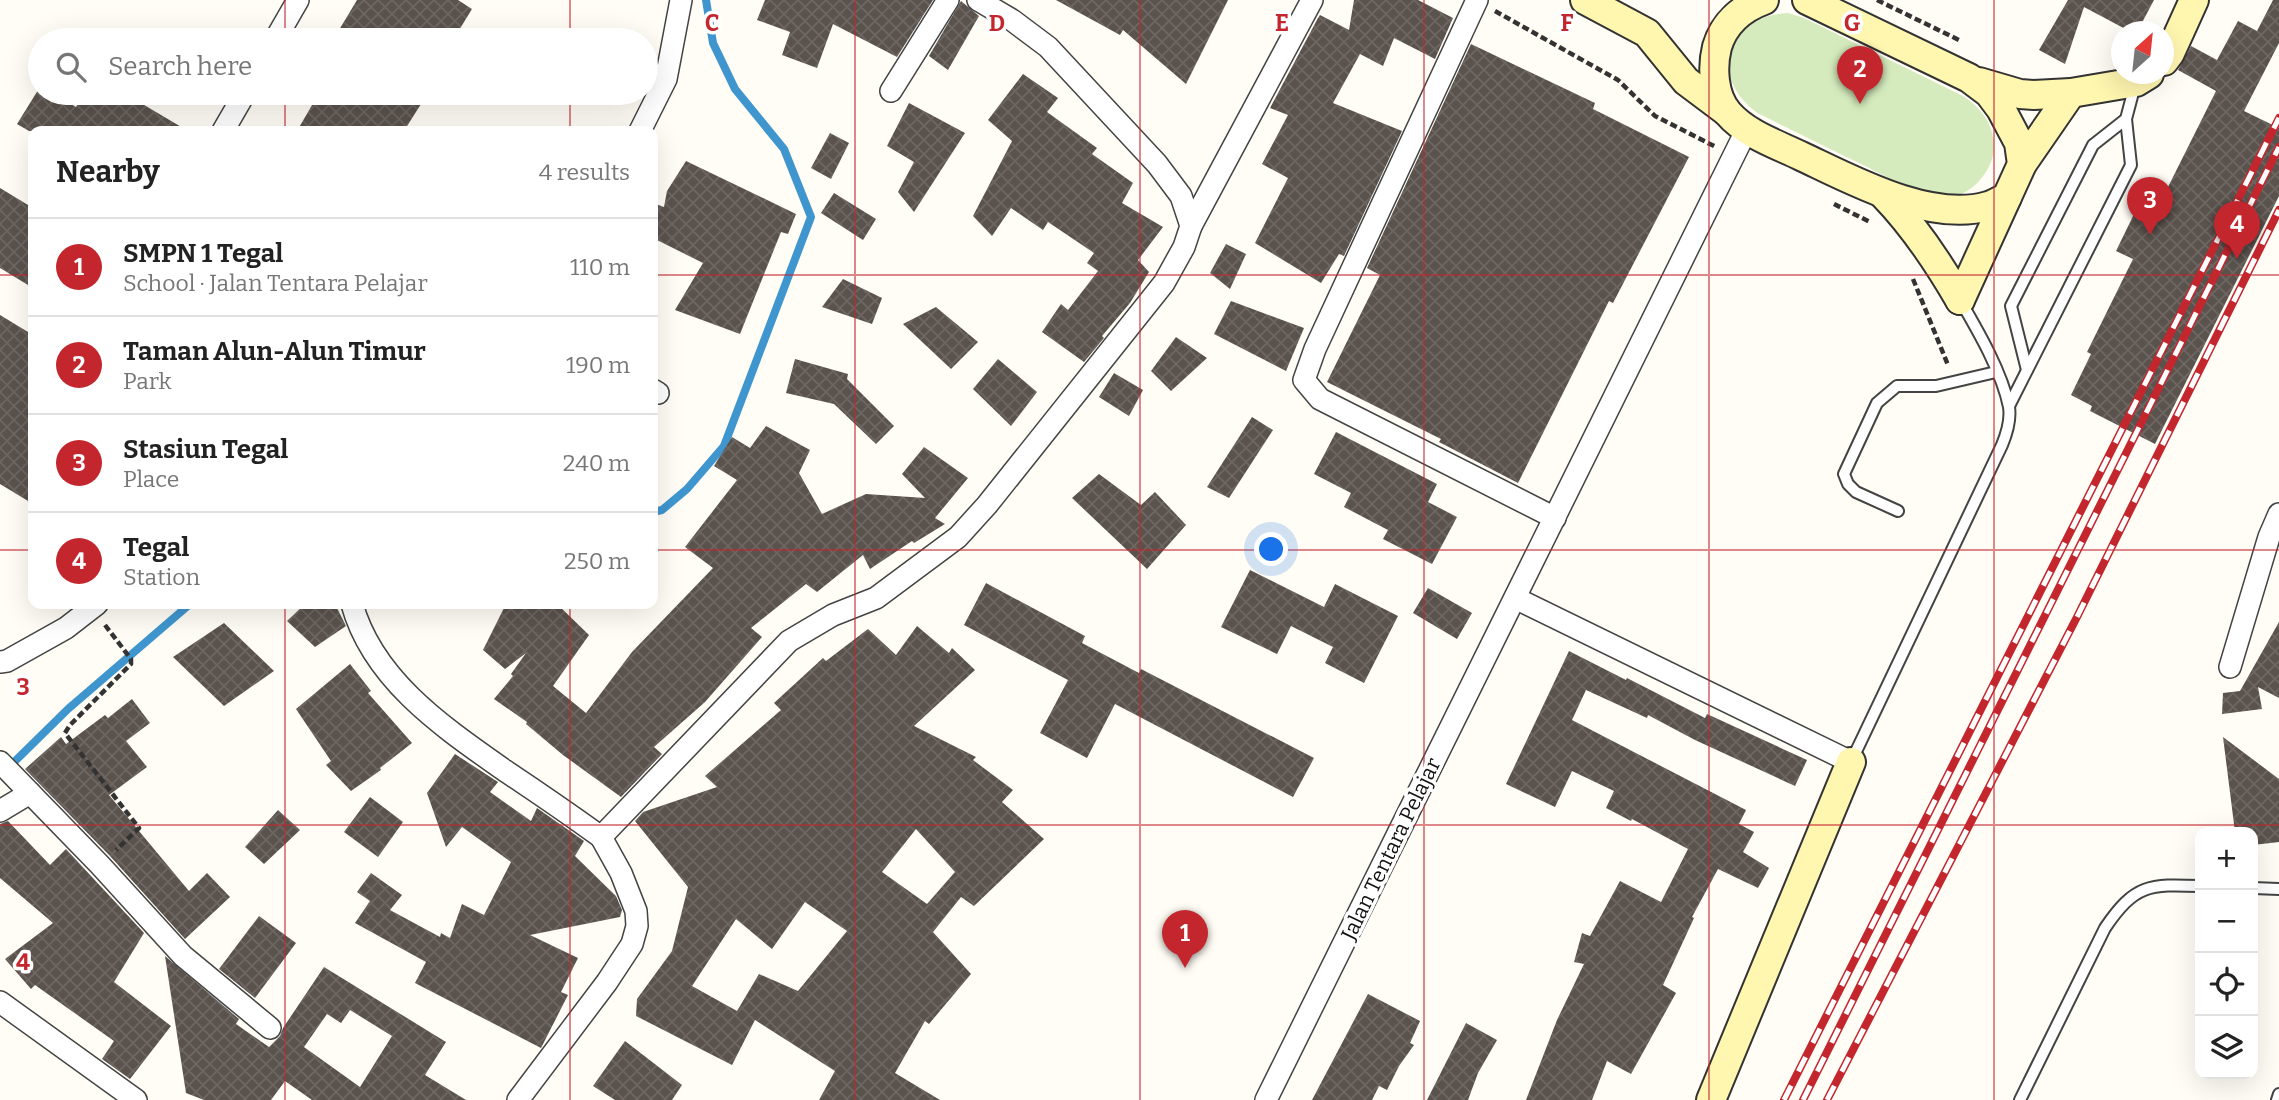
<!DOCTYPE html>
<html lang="en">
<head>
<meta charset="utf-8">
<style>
  body { margin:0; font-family:Bitter,serif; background:#f2f2f2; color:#222 }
  .controls { position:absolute; right:21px; bottom:21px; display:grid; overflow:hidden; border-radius:14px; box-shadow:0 7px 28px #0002 }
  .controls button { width:63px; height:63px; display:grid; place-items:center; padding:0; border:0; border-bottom:2px solid #e0e0e0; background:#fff; color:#222; font:35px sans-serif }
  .compass { position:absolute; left:2111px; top:21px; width:63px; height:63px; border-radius:50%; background:#fff; box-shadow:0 7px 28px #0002; rotate:27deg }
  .you { position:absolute; left:1272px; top:550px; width:24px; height:24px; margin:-18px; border:5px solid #fff; border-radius:50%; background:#1a73e8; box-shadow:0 0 0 10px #1a73e833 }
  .badge { display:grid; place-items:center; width:46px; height:46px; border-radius:50%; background:#c4262e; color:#fff; font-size:23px; font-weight:700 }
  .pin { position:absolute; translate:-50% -58px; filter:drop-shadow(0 2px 4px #0008) }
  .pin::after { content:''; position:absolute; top:37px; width:24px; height:21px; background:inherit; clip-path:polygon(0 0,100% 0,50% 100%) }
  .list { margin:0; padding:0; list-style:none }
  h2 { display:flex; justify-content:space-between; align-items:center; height:91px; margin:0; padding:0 28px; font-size:30px }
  h2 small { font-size:23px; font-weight:400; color:#767676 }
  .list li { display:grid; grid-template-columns:46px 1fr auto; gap:21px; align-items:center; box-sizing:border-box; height:98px; padding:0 28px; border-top:2px solid #e0e0e0 }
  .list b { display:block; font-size:26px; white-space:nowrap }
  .list p { margin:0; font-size:23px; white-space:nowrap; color:#767676 }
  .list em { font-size:23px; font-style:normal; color:#767676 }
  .icon { flex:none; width:38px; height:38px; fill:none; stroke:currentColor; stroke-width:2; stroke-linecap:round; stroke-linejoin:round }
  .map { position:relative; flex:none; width:2279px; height:1100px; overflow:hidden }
  .search { position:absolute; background:#fff; box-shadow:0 7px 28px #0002; left:28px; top:28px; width:630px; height:77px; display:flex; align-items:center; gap:18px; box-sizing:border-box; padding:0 24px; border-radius:38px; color:#767676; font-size:26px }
  .panel { position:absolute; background:#fff; box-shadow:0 7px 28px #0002; left:28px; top:126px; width:630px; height:483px; border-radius:14px }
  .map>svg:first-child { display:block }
  .park { fill:#d5ebbd }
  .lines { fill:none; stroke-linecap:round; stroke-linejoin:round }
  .stream { stroke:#3f96cf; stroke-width:8 }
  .building { fill:url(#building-cross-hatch); fill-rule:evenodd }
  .lane-casing { stroke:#444; stroke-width:14 }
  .street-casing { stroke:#444; stroke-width:24 }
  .secondary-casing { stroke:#333; stroke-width:32 }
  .path { stroke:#333; stroke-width:4.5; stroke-dasharray:7 3.5; stroke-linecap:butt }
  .lane { stroke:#fff; stroke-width:10 }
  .street { stroke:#fff; stroke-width:21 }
  .secondary { stroke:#fff6b0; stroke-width:28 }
  .rail-casing { stroke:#c4262e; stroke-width:8 }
  .rail { stroke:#fff; stroke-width:5; stroke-dasharray:16; stroke-linecap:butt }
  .grid { fill:none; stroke:#c4262e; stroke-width:2; stroke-opacity:0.55 }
  .labels { text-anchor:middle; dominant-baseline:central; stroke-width:7; stroke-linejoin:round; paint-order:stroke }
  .street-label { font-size:21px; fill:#111; stroke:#fff }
  .grid-label { font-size:23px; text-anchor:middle; font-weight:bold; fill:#c4262e; stroke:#fff; stroke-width:7; stroke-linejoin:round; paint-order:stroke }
</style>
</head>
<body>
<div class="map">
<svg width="2279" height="1100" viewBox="0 0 2279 1100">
  <defs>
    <pattern id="building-cross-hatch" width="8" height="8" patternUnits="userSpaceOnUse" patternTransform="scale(1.75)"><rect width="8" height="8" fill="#5a524d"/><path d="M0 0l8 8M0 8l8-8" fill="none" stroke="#6d6662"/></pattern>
  </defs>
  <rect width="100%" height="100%" fill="#fffdf5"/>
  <path class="park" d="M1788 13 1804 18 1963 96C1982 109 1994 124 1994 148 1993 171 1970 198 1946 197 1915 195 1888 177 1861 164 1826 147 1791 130 1756 112 1707 75 1727 16 1788 13Z"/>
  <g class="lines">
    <g class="stream">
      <path d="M653 512 662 510 687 489 724 446 811 217 784 149 735 89 713 43 706 0"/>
      <path d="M7 769 68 709 190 604"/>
    </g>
  </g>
  <g class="building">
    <path d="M357 0H458L472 9 453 40H333Z"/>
    <path d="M765 0H933L897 57 833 24 817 68 782 55 790 32 757 20Z"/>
    <path d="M1056 0H1228L1186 84 1123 30 1120 35Z"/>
    <path d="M1354 0H1418L1453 18 1435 59 1394 38 1383 66 1360 54 1333 103 1402 131 1344 256 1339 254 1321 283 1255 243 1288 178 1262 164 1288 115 1270 108 1318 18 1320 15 1349 30Z"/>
    <path d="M2068 0H2154L2137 32H2131L2084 7 2065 64 2039 50Z"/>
    <path d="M2273 0H2279V43L2244 111 2279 128V196L2155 444 2090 411 2092 406 2071 395 2091 354 2087 352 2133 259 2116 251 2136 210 2152 219 2216 91 2178 70 2191 46 2217 60 2238 21 2257 31Z"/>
    <path d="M961 1 979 16 948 70 929 56Z"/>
    <path d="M1471 44 1595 103 1593 109 1689 157 1613 303 1609 301 1518 483 1439 442 1441 439 1327 382 1380 275 1367 268Z"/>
    <path d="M1023 74 1058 98 1047 112 1097 148 1092 154 1133 183 1122 203 1163 227 1138 260 1149 272 1130 303 1102 336 1104 338 1084 362 1042 332 1061 304 1068 310 1098 271 1087 263 1094 253 1048 222 1043 230 1011 208 992 236 973 216 1012 141 988 120Z"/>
    <path d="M40 87V93H52L76 107 84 93H124L188 131H29L17 124Z"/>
    <path d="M319 93H403L421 104 404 131H297Z"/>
    <path d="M909 103 965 133 914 212 898 192 914 162 887 146Z"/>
    <path d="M830 133 849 143 831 179 811 168Z"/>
    <path d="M686 161 796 214 788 234 781 232 740 334 675 310 703 263 653 238V203L664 207 667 191Z"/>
    <path d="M0 188 33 208V288L0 268Z"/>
    <path d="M834 193 876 219 863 240 821 213Z"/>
    <path d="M1226 244 1246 254 1230 289 1210 273Z"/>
    <path d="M843 279 882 298 872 324 822 307Z"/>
    <path d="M1231 301 1304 328 1286 371 1214 334Z"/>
    <path d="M936 307 978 342 951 369 903 324Z"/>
    <path d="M0 315 33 335V504L0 484Z"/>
    <path d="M1176 337 1207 358 1171 391 1151 371Z"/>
    <path d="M795 359 848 374 847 379 894 426 876 444 834 404 786 393Z"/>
    <path d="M998 359 1037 392 1011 426 973 389Z"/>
    <path d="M1114 373 1143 390 1129 416 1099 397Z"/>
    <path d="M1252 417 1273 430 1229 498 1207 487Z"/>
    <path d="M766 426 810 450 799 473 822 514 866 494 925 498 902 474 924 447 968 478 935 518 945 524 914 543 912 541 870 569 863 555 817 592 806 584 751 628 762 637 705 702 654 747 662 754 621 797 563 755 526 724 527 722 494 699 513 676 511 674 526 653 505 669 483 650 506 604H557L589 635 553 686 586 713 632 652 713 568 685 547 737 480 714 466 732 437 750 448Z"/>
    <path d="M1336 432 1437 484 1428 502 1457 517 1432 564 1383 539 1388 530 1344 507 1351 493 1314 474Z"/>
    <path d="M1099 474 1141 505 1155 492 1186 525 1147 569 1072 498Z"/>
    <path d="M1250 570 1324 607 1335 584 1398 616 1364 683 1325 663 1333 647 1291 626 1277 654 1221 627Z"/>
    <path d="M986 583 1085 636 1082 643 1139 673 1141 669 1314 758 1293 797 1115 704 1087 758 1040 733 1068 680 964 625Z"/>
    <path d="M1428 588 1472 613 1457 639 1413 613Z"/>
    <path d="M305 604H335L346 626 315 647 287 621Z"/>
    <path d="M2279 622V698L2258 687 2262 709 2222 714 2223 693 2240 691Z"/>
    <path d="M224 623 274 671 224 706 173 657Z"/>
    <path d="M917 626 949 653 952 648 975 670 914 726 976 757 973 760 1013 790 1002 802 1044 839 974 906 961 897 933 932 971 974 929 1024 925 1021 895 1073 940 1100H819L835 1071 755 1020 732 1065 636 1016 637 999 672 951 688 887 635 821 643 812 717 787 705 776 781 710 774 703 823 658 826 661 868 629 896 655ZM916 829 955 872 927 904 882 872ZM805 902 847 931 798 991 759 974 737 1011 692 986 736 919 772 949Z"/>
    <path d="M1569 651 1626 680 1627 678 1705 718 1707 714 1807 760 1795 786 1695 740 1648 715 1647 718 1586 690 1572 720 1746 810 1739 824 1754 832 1743 852 1769 868 1758 888 1718 869 1692 917 1694 918 1663 985 1676 993 1631 1074 1607 1061 1592 1100H1526L1557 1020 1584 964 1574 962 1582 933 1590 936 1620 881 1661 902 1688 849 1632 819 1631 821 1606 808 1614 791 1572 771 1555 807 1506 784Z"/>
    <path d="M350 664 371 691 368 693 412 743 380 768 381 770 351 791 326 765 331 761 296 709Z"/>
    <path d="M132 699 150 723 126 741 147 767 109 795 189 891 207 873 230 897 185 939 110 856 25 769 61 737 66 744 105 715 108 718Z"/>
    <path d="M2223 737 2279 779V842L2253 845V832H2235Z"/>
    <path d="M455 754 498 782 490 792 531 821 537 808 584 841 575 856 616 896 622 910 620 917 530 935 578 958 561 992 568 995 541 1048 415 983 426 962 355 923 370 901 357 892 371 873 402 895 390 910 440 937 441 933 450 938 462 904 484 915 511 862 462 827 446 847 427 793Z"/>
    <path d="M370 797 403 822 378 857 344 832Z"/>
    <path d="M278 810 300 830 264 864 245 847Z"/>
    <path d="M8 821 50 865 66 849 144 933 114 982 171 1026 130 1079 102 1059 114 1041 35 985 31 989 5 959 53 923 0 878V824Z"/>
    <path d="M259 916 296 943 255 998 219 969Z"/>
    <path d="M165 956 239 1019 236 1024 269 1047 280 1036 283 1028 324 967 446 1042 425 1075 466 1100H312L285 1081 271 1100H204L186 1093ZM350 1010 392 1036 360 1087 304 1047 327 1014 341 1023Z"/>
    <path d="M1368 994 1420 1021 1410 1043 1414 1045 1399 1066 1387 1090 1379 1086 1372 1100H1312Z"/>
    <path d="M1466 1023 1497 1040 1478 1073 1468 1100H1427Z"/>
    <path d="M625 1041 682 1085 672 1100H615L593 1086Z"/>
  </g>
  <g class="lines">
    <g class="lane-casing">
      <g id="lane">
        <path d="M2027 370 2011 306 2093 145 2126 119"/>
        <path d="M2009 406 2131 165 2126 119 2135 85"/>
        <path d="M1898 511 1856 492 1848 484 1844 474 1877 403 1897 386H1936L1996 372"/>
        <path d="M1851 762 2002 445C2007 433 2011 420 2009 407 2002 372 1978 331 1960 300"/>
        <path d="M2253 888 2279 889"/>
        <path d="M2020 1100 2105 928C2135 884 2149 884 2200 886"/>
        <path d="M2277 1100 2279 1094"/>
      </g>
    </g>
    <g class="street-casing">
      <g id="street">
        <path d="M1477 0 1315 349 1304 380 1320 399 1555 518"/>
        <path d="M275 40 298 0"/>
        <path d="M891 91 948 0"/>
        <path d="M223 131 245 93"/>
        <path d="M640 131 666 79 681 0"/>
        <path d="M1191 226 1312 0"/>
        <path d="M653 390 658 393"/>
        <path d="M1515 598 1851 762"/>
        <path d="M352 604C373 680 443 727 504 770 537 792 569 814 601 837"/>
        <path d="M0 662 7 661 66 628 97 604"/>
        <path d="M2230 667 2269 537 2279 514"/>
        <path d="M0 762 100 865 183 956 270 1028"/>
        <path d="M0 811 30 793"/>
        <path d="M0 1002 136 1100"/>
        <path d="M518 1100 607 982 632 944 637 926 636 911 621 873 601 837 789 641 833 615 876 598 958 537 987 505 1164 283 1184 247 1191 226 1181 196 1157 164 1048 47 1012 20 978 0"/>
        <path d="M1266 1100 1747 129"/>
      </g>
    </g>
    <g class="secondary-casing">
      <g id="secondary">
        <path d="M1585 0 1647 33 1686 81 1726 111"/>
        <path d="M1764 0C1742 8 1724 23 1717 47 1712 67 1713 96 1728 113 1746 134 1776 144 1801 156 1852 180 1930 223 1988 206 1995 204 2001 200 2007 197L2022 164 2019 143 2001 109 1989 93 1969 78 1807 0"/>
        <path d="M2164 61 2170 53 2194 0"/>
        <path d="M1979 82 2020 94 2034 95 2071 93 2136 82 2149 74"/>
        <path d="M2022 164 2071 93"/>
        <path d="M1884 195C1915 227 1938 262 1960 300"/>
        <path d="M1960 300 2007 197"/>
        <path d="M1711 1100 1851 762"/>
      </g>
    </g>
    <g class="path">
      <path d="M1877 0 1961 41"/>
      <path d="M1495 11 1618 80 1655 116 1716 147"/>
      <path d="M1834 204 1870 222"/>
      <path d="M1913 279 1948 365"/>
      <path d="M105 625 131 659V664L70 725 65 733 139 828 116 850"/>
    </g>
    <use href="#lane" class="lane"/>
    <use href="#street" class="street"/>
    <use href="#secondary" class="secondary"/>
    <g class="rail-casing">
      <g id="rail">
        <path d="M1784 1100 2279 118"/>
        <path d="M1803 1100 2279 147"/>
        <path d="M1827 1100 2077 617 2279 210"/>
      </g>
    </g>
    <use href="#rail" class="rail"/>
  </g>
  <path class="grid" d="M285 0V40M570 0V40M855 0V1100M1140 0V1100M1424 0V1100M1709 0V1100M1994 0V1100M285 93V131M570 93V131M0 275H33M653 275H2279M0 550H33M653 550H2279M285 604V1100M570 604V1100M0 825H2279"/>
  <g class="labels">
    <g class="street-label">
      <text transform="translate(1391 849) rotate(-64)">Jalan Tentara Pelajar</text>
    </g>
  </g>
  <g class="grid-label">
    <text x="712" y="31">C</text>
    <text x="997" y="31">D</text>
    <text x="1282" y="31">E</text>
    <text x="1567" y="31">F</text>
    <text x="1852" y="31">G</text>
    <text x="23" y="695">3</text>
    <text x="23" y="970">4</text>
  </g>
</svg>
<div class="controls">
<button>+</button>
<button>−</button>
<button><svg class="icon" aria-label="locate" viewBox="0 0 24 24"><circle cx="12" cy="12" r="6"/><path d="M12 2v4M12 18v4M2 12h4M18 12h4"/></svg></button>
<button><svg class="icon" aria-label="layers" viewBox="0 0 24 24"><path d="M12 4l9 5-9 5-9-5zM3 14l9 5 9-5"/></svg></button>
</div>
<svg class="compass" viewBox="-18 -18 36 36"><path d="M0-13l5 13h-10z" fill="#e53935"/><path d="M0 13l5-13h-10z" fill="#767676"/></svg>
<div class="you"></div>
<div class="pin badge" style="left:1185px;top:968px">1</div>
<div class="pin badge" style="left:1860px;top:104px">2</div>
<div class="pin badge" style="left:2150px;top:235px">3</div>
<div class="pin badge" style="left:2237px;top:259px">4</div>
<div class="search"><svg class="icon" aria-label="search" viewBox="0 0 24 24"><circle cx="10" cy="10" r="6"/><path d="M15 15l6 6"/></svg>Search here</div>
<section class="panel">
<h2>Nearby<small>4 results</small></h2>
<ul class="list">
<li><span class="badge">1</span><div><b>SMPN 1 Tegal</b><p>School · Jalan Tentara Pelajar</p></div><em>110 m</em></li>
<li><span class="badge">2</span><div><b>Taman Alun-Alun Timur</b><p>Park</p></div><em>190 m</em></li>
<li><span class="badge">3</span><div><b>Stasiun Tegal</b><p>Place</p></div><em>240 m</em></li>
<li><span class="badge">4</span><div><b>Tegal</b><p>Station</p></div><em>250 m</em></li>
</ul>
</section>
</div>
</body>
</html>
